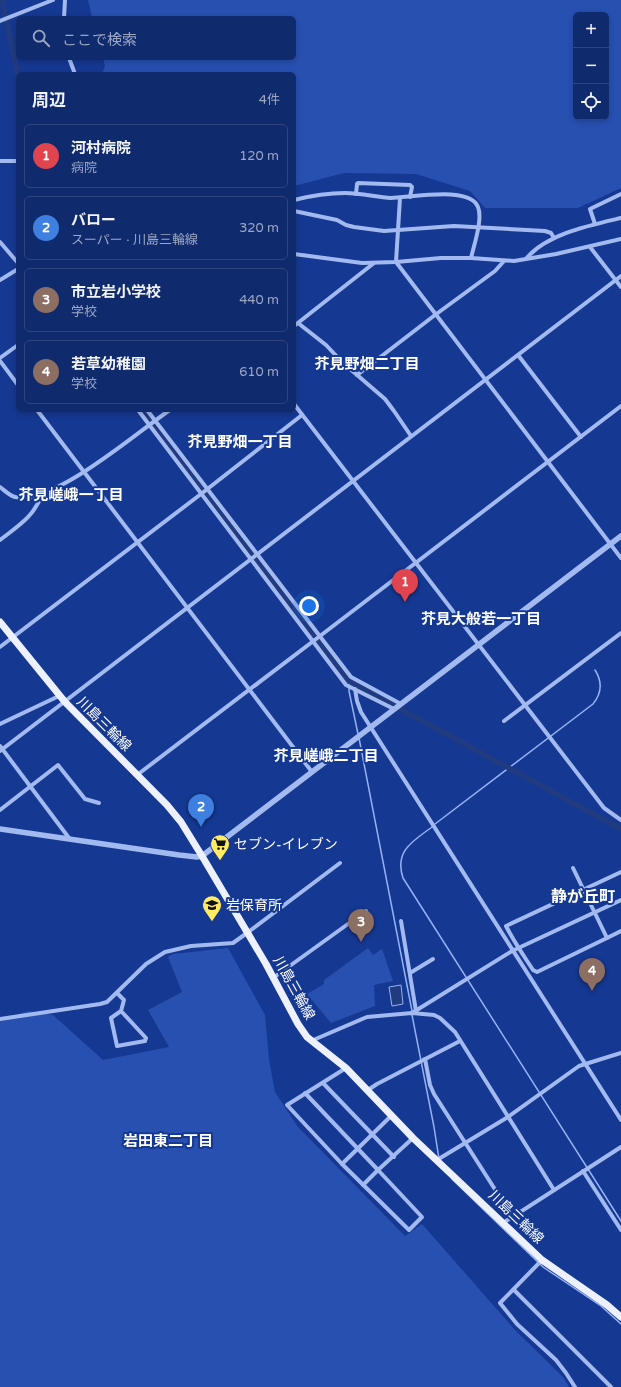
<!DOCTYPE html>
<html lang="ja">
<head>
<meta charset="utf-8">
<style>
  body { margin:0; font-family:"Varela Round","Noto Sans JP",sans-serif; background:#193273; color:#f1f3f6 }
  .controls { position:absolute; right:12px; top:12px; display:grid; overflow:hidden; border-radius:6px; box-shadow:0 2px 6px #0003 }
  .controls button { width:36px; height:36px; display:grid; place-items:center; padding:0; border:0; border-bottom:1px solid #304681; background:#102a6e; color:#f1f3f6; font:20px sans-serif }
  .you { position:absolute; left:309px; top:606px; width:14px; height:14px; margin:-10px; border:3px solid #fff; border-radius:50%; background:#1a73e8; box-shadow:0 0 0 6px #1a73e833 }
  .badge { display:grid; place-items:center; width:26px; height:26px; border-radius:50%; background:#8abfa5; color:#fff; font-size:13px; font-weight:700 }
  .pin { position:absolute; translate:-50% -33px; filter:drop-shadow(0 1px 2px #0008) }
  .pin::after { content:''; position:absolute; top:21px; width:14px; height:12px; background:inherit; clip-path:polygon(0 0,100% 0,50% 100%) }
  .list { margin:0; padding:0; list-style:none }
  h2 { display:flex; justify-content:space-between; align-items:center; height:52px; margin:0; padding:0 16px; font-size:17px }
  h2 small { font-size:13px; font-weight:400; color:#9ca7c2 }
  .list li { display:grid; grid-template-columns:26px 1fr auto; gap:12px; align-items:center; box-sizing:border-box; height:64px; margin:0 8px 8px; padding:0 8px; border:1px solid #304681; border-radius:6px }
  .list b { display:block; font-size:15px; white-space:nowrap }
  .list p { margin:0; font-size:13px; white-space:nowrap; color:#9ca7c2 }
  .list em { font-size:13px; font-style:normal; color:#9ca7c2 }
  .icon { flex:none; width:22px; height:22px; fill:none; stroke:currentColor; stroke-width:2; stroke-linecap:round; stroke-linejoin:round }
  .map { position:relative; flex:none; width:621px; height:1387px; overflow:hidden }
  .search { position:absolute; background:#102a6e; box-shadow:0 2px 6px #0003; left:16px; top:16px; width:280px; height:44px; display:flex; align-items:center; gap:10px; box-sizing:border-box; padding:0 14px; border-radius:6px; color:#9ca7c2; font-size:15px }
  .panel { position:absolute; background:#102a6e; box-shadow:0 2px 6px #0003; left:16px; top:72px; width:280px; height:340px; border-radius:6px }
  .map>svg:first-child { display:block }
  .green { fill:#2750b1; fill-rule:evenodd }
  .water { fill:#203b7f; stroke:#95b2f4 }
  .lines { fill:none; stroke-linecap:round; stroke-linejoin:round }
  .stream { stroke:#95b2f4; stroke-width:1.5 }
  .canal { stroke:#203b7f; stroke-width:5.5 }
  .minor { stroke:#a3baf1; stroke-width:4 }
  .tertiary { stroke:#a3baf1; stroke-width:5.5 }
  .primary { stroke:#edf1ff; stroke-width:7 }
  .labels { text-anchor:middle; dominant-baseline:central; stroke-width:4; stroke-linejoin:round; paint-order:stroke }
  .street-label { font-size:14px; fill:#fff; stroke:#153892 }
  .poi-label { font-size:14px; fill:#fff; stroke:#153892; text-anchor:start }
  .neighbourhood-label { font-size:15px; font-weight:bold; fill:#fff; stroke:#153892 }
  .quarter-label { font-size:16px; font-weight:bold; fill:#fff; stroke:#153892 }
</style>
</head>
<body>
<div class="map">
<svg width="621" height="1387" viewBox="0 0 621 1387">
  <rect width="100%" height="100%" fill="#153892"/>
  <g class="green">
    <path d="M88 0H621V188L578 208H485L470 191 416 174 344 173 294 186V74H102L105 66 103 58H294V18H92ZM576 15H606V117H576Z"/>
    <path d="M228 948 265 1015 269 1059 275 1092 298 1127 405 1236 422 1224 516 1331 563 1377 569 1387H0V1020L28 1011 53 1015 103 1060 169 1047 148 1010 182 992 168 957 173 954Z"/>
    <path d="M368 948 373 955 382 949 393 981 374 985 375 1006 331 1023 307 994 324 984V980Z"/>
  </g>
  <path class="water" d="M401 985 403 1004 392 1006 389 987Z"/>
  <g class="lines">
    <g class="stream">
      <path d="M349 681V691L358 734"/>
      <path d="M359 738 412 1011"/>
      <path d="M435 824 593 704C602 693 602 681 595 670"/>
      <path d="M432 827C413 841 394 851 403 878L621 1221"/>
      <path d="M412 1015 434 1127 439 1159"/>
      <path d="M452 1179 543 1267 601 1306 621 1324"/>
    </g>
    <g class="canal">
      <path d="M2 0 18 75"/>
      <path d="M141 410 349 681 621 829"/>
    </g>
    <g class="minor">
      <path d="M64 18 65 0"/>
      <path d="M0 21 53 0"/>
      <path d="M69 58 75 74"/>
      <path d="M0 161H18"/>
      <path d="M356 194 357 184 358 183 410 185 412 187 410 197"/>
      <path d="M400 198 396 262 621 558"/>
      <path d="M294 200C310 196 328 193 345 193 361 193 376 197 391 198 409 198 470 185 478 207 483 219 474 245 471 258"/>
      <path d="M294 211 337 220 346 225 354 227 384 231 454 226 545 231 551 233 554 238"/>
      <path d="M595 224 590 209 621 194"/>
      <path d="M0 242 18 263"/>
      <path d="M590 247 621 287"/>
      <path d="M294 254 362 263 396 262 441 258H471L514 261 556 254 621 239"/>
      <path d="M526 259C546 234 591 225 621 218"/>
      <path d="M0 280 18 269"/>
      <path d="M298 323 326 345 342 362 385 399 394 411 411 436"/>
      <path d="M294 326 374 263"/>
      <path d="M518 355 581 437"/>
      <path d="M0 358 18 345"/>
      <path d="M0 361 18 385"/>
      <path d="M357 375 435 315 495 271 504 261"/>
      <path d="M294 404 604 808 621 820"/>
      <path d="M37 410 312 772"/>
      <path d="M138 410 346 685 394 709"/>
      <path d="M147 410 351 677 401 704"/>
      <path d="M0 487C4 490 10 496 15 497 53 506 137 432 170 410"/>
      <path d="M0 540C18 526 34 517 42 494"/>
      <path d="M0 647 201 494 302 415"/>
      <path d="M355 689 357 701 361 712 621 1120"/>
      <path d="M504 721 621 633"/>
      <path d="M0 724 59 696"/>
      <path d="M0 746 69 838"/>
      <path d="M0 751 621 276"/>
      <path d="M137 775 320 636 621 406"/>
      <path d="M0 810 58 765 85 799 99 803"/>
      <path d="M573 868 607 938 621 931"/>
      <path d="M401 921 416 1011"/>
      <path d="M607 938 537 972 533 970C524 956 514 942 506 926L621 872"/>
      <path d="M410 973 433 959"/>
      <path d="M273 978 366 911"/>
      <path d="M117 993 124 1000 121 1011 146 1038 145 1041 117 1046 111 1018 121 1011"/>
      <path d="M412 1013 512 951 621 900"/>
      <path d="M0 1019 100 1004 107 1002 146 964 165 952 191 946 233 943 247 933 340 863"/>
      <path d="M311 1041 367 1017 412 1013 434 1015 440 1018 455 1032 554 1190"/>
      <path d="M425 1059 430 1085 434 1094 512 1216"/>
      <path d="M346 1068 287 1105 342 1164 409 1230 422 1217 378 1170 413 1138"/>
      <path d="M323 1083 394 1157"/>
      <path d="M368 1090 377 1084 460 1041"/>
      <path d="M305 1093 378 1170 363 1185"/>
      <path d="M437 1160 508 1117 579 1066 621 1053"/>
      <path d="M342 1164 391 1116"/>
      <path d="M583 1171 621 1230"/>
      <path d="M503 1223 621 1147"/>
      <path d="M542 1260 500 1303 517 1324 556 1360 566 1373 575 1387"/>
      <path d="M514 1290 611 1387"/>
    </g>
    <path class="tertiary" d="M0 829 179 855 197 857 202 856 621 536"/>
    <path class="primary" d="M0 622 65 702 167 805 181 822 202 856 266 964 298 1024 307 1037 346 1068 413 1138 542 1260 607 1305 621 1317"/>
  </g>
  <defs>
    <g id="supermarket-pin" transform="scale(1)"><path d="M0 17L-7.5 6A9.5 9.5 0 1 1 7.5 6Z" fill="#ffea63" stroke="#153892"/><path d="M-6-5.5h2.5l.6 2H6L4.5 2H-2.5L-4.4-4H-6ZM-1.5 3.2a1.3 1.3 0 1 0 .1 0ZM3 3.2a1.3 1.3 0 1 0 .1 0Z" fill="#111"/></g>
    <g id="school-pin" transform="scale(1)"><path d="M0 17L-7.5 6A9.5 9.5 0 1 1 7.5 6Z" fill="#ffea63" stroke="#153892"/><path d="M0-5L7-2L0 1L-7-2ZM-4 1L0 2.5L4 1V4Q0 6-4 4Z" fill="#111"/></g>
  </defs>
  <g fill-rule="evenodd">
    <use href="#supermarket-pin" x="220" y="844"/>
    <use href="#school-pin" x="212" y="905"/>
  </g>
  <g class="labels">
    <g class="street-label">
      <text transform="translate(104 724) rotate(45)">川島三輪線</text>
      <text transform="translate(294 988) rotate(61)">川島三輪線</text>
      <text transform="translate(516 1217) rotate(44)">川島三輪線</text>
    </g>
    <g class="poi-label">
      <text x="234" y="844">セブン-イレブン</text>
      <text x="226" y="905">岩保育所</text>
    </g>
    <g class="neighbourhood-label">
      <text x="367" y="364">芥見野畑二丁目</text>
      <text x="240" y="442">芥見野畑一丁目</text>
      <text x="71" y="495">芥見嵯峨一丁目</text>
      <text x="481" y="619">芥見大般若一丁目</text>
      <text x="326" y="756">芥見嵯峨二丁目</text>
      <text x="168" y="1141">岩田東二丁目</text>
    </g>
    <g class="quarter-label">
      <text x="583" y="897">静が丘町</text>
    </g>
  </g>
</svg>
<div class="controls">
<button>+</button>
<button>−</button>
<button><svg class="icon" aria-label="locate" viewBox="0 0 24 24"><circle cx="12" cy="12" r="6"/><path d="M12 2v4M12 18v4M2 12h4M18 12h4"/></svg></button>
</div>
<div class="you"></div>
<div class="pin badge" style="left:405px;top:602px;background:#e0444e">1</div>
<div class="pin badge" style="left:201px;top:827px;background:#3f7fe0">2</div>
<div class="pin badge" style="left:361px;top:942px;background:#8d6e63">3</div>
<div class="pin badge" style="left:592px;top:991px;background:#8d6e63">4</div>
<div class="search"><svg class="icon" aria-label="search" viewBox="0 0 24 24"><circle cx="10" cy="10" r="6"/><path d="M15 15l6 6"/></svg>ここで検索</div>
<section class="panel">
<h2>周辺<small>4件</small></h2>
<ul class="list">
<li><span class="badge" style="background:#e0444e">1</span><div><b>河村病院</b><p>病院</p></div><em>120 m</em></li>
<li><span class="badge" style="background:#3f7fe0">2</span><div><b>バロー</b><p>スーパー · 川島三輪線</p></div><em>320 m</em></li>
<li><span class="badge" style="background:#8d6e63">3</span><div><b>市立岩小学校</b><p>学校</p></div><em>440 m</em></li>
<li><span class="badge" style="background:#8d6e63">4</span><div><b>若草幼稚園</b><p>学校</p></div><em>610 m</em></li>
</ul>
</section>
</div>
</body>
</html>
